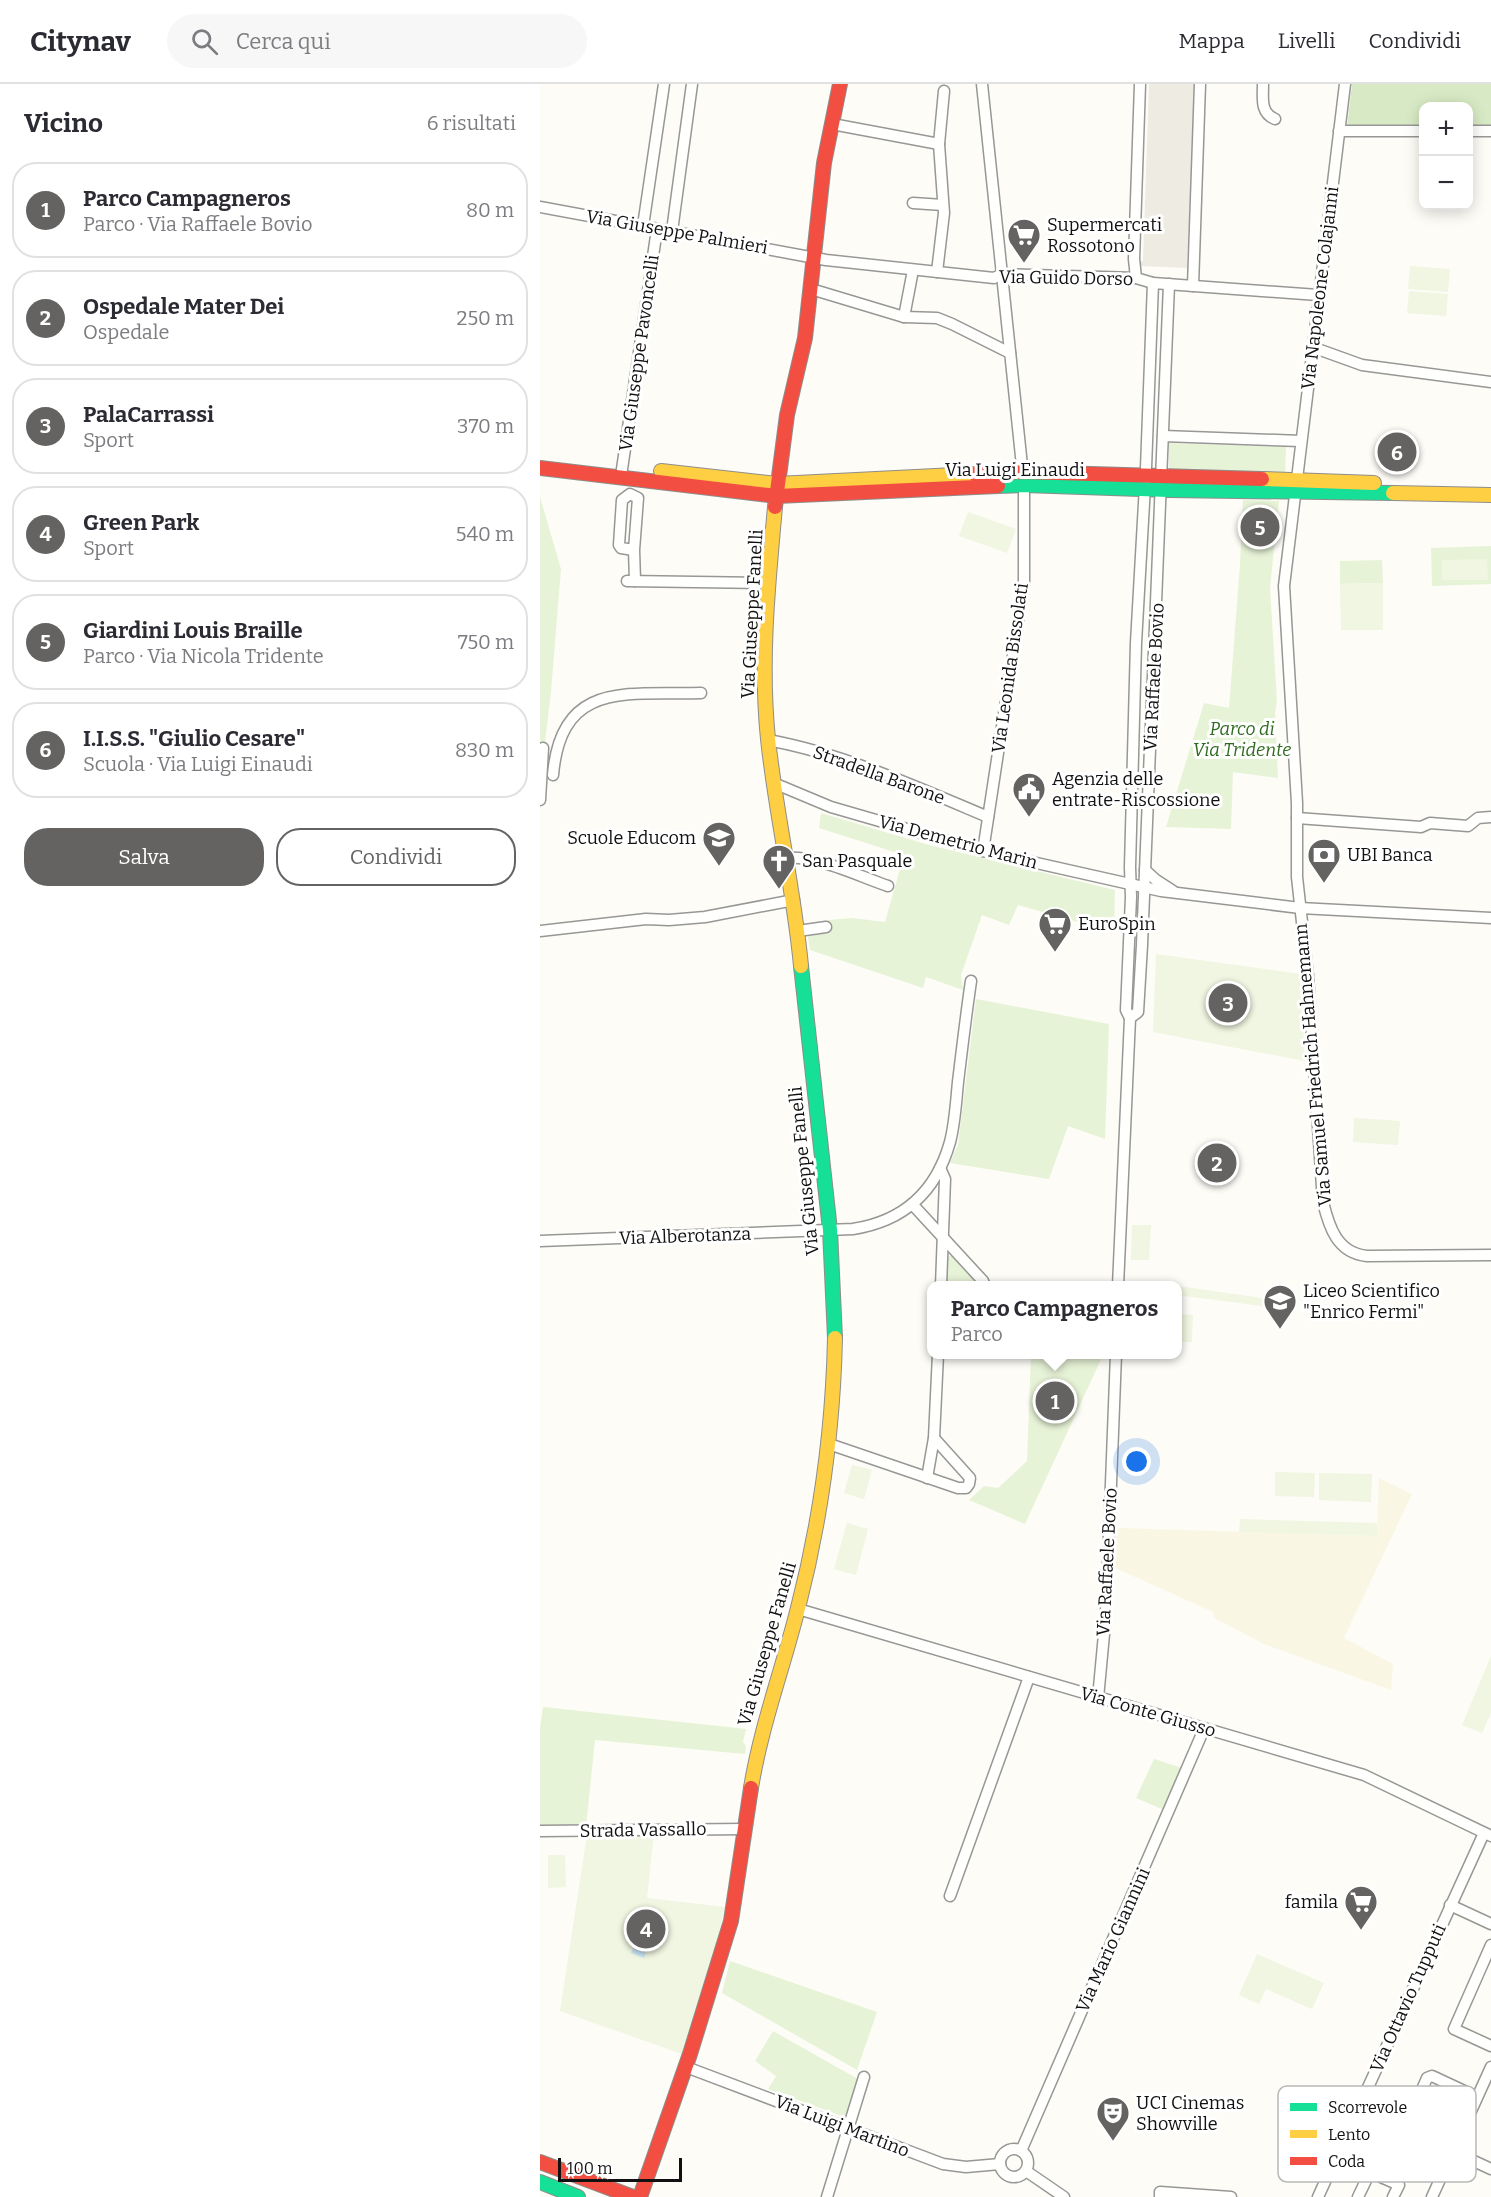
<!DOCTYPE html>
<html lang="it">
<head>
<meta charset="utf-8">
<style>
  body { margin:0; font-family:Bitter,serif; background:#f7f7f7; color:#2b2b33 }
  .controls { position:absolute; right:18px; top:18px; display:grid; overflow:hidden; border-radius:12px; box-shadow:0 3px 15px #0003 }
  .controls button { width:54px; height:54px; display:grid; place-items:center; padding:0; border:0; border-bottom:2px solid #e1e1e2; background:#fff; color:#2b2b33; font:30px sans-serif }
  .scale { position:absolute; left:18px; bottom:15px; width:124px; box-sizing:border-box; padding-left:6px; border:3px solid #111; border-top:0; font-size:16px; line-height:21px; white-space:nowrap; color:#111; -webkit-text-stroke:4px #fff; paint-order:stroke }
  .you { position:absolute; left:597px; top:1378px; width:21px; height:21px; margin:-15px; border:4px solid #fff; border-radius:50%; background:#1a73e8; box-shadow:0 0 0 9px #1a73e833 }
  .badge { display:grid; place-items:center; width:39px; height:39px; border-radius:50%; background:#646362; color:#fff; font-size:20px; font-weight:700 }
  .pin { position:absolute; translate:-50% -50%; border:3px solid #fff; box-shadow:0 2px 6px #0006 }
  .popup { position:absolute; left:387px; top:1197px; width:255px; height:78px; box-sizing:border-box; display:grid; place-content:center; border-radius:12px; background:#fff; filter:drop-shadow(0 2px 4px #0005); font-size:20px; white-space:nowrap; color:#7c7c81 }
  .popup b { font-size:22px; color:#2b2b33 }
  .popup::after { content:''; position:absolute; left:50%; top:100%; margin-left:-12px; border:12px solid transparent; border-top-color:#fff }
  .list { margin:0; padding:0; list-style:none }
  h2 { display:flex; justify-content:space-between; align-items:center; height:78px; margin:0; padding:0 24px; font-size:26px }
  h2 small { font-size:20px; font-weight:400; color:#7c7c81 }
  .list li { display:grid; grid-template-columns:39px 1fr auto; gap:18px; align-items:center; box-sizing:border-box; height:96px; margin:0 12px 12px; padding:0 12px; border:2px solid #e1e1e2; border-radius:24px }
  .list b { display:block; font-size:22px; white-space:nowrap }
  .list p { margin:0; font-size:20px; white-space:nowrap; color:#7c7c81 }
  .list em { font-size:20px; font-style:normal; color:#7c7c81 }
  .actions { display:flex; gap:12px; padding:18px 24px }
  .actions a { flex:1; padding:14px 0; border:2px solid #646362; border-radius:24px; text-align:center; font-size:21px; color:#646362 }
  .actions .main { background:#646362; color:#fff }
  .icon { flex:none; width:33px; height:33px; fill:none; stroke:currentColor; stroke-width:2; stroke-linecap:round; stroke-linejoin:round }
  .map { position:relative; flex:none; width:951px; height:2113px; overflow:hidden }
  header { display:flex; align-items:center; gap:36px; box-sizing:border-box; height:84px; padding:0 30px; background:#fff; border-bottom:2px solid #e1e1e2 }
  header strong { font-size:28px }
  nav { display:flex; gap:33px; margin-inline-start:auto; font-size:21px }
  .search { width:420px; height:54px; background:#f7f7f7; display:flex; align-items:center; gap:15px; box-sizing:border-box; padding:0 21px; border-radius:33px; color:#7c7c81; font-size:22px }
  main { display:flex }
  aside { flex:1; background:#fff }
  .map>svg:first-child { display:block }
  .farmland { fill:#f9f7e4 }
  .green { fill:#e7f3d7 }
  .forest { fill:#d8eac5 }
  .pitch { fill:#f0f6e1 }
  .plaza { fill:#edebe2 }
  .water { fill:#cde8f7 }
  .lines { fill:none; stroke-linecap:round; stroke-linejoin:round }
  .street-casing { stroke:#979795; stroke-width:13 }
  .fast-casing { stroke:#8e8d8b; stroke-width:16 }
  .slow-casing { stroke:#8e8d8b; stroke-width:16 }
  .jam-casing { stroke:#8e8d8b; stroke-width:16 }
  .street { stroke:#fffffe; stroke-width:10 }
  .fast { stroke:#16e098; stroke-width:14 }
  .slow { stroke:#ffcf43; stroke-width:14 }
  .jam { stroke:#f24e42; stroke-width:14 }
  .labels { text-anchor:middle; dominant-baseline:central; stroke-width:6; stroke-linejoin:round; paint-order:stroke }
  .poi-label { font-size:18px; fill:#111; stroke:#fff; text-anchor:start }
  .street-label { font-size:18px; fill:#111; stroke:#fff }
  .park-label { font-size:18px; font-style:italic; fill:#2f6b1f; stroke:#fff }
  .key { fill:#fff; stroke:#b8b8b8; stroke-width:1.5 }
  .key-label { font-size:16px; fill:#111 }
</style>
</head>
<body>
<header>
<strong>Citynav</strong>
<div class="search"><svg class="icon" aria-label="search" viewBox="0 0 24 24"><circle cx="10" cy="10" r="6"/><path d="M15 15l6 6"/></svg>Cerca qui</div>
<nav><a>Mappa</a><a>Livelli</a><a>Condividi</a></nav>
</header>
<main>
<aside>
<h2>Vicino<small>6 risultati</small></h2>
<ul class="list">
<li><span class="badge">1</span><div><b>Parco Campagneros</b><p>Parco · Via Raffaele Bovio</p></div><em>80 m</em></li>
<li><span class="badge">2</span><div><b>Ospedale Mater Dei</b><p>Ospedale</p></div><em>250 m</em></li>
<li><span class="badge">3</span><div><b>PalaCarrassi</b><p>Sport</p></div><em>370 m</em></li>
<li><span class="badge">4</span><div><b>Green Park</b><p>Sport</p></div><em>540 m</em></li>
<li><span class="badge">5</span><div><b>Giardini Louis Braille</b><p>Parco · Via Nicola Tridente</p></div><em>750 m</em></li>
<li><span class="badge">6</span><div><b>I.I.S.S. &quot;Giulio Cesare&quot;</b><p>Scuola · Via Luigi Einaudi</p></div><em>830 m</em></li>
</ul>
<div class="actions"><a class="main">Salva</a><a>Condividi</a></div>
</aside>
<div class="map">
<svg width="951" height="2113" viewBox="0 0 951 2113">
  <rect width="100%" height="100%" fill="#fdfcf7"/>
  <path class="farmland" d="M839 1394 872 1410 804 1554 853 1580 851 1606 724 1560 674 1534 673 1528 575 1484 577 1444 837 1452Z"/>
  <g class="green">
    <path d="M629 359 746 363 745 391 629 386Z"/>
    <path d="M0 413 21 485 11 608 0 700Z"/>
    <path d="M703 416 739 417 730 504 737 617 735 628 738 694 693 688 691 745 626 743 664 619 689 624 700 480Z"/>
    <path d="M951 462V500L892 502 891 464Z"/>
    <path d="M842 476 843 499 800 500V477Z"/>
    <path d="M281 729 389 761 575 806 574 848 478 821 469 841 442 831 421 891 423 906 386 893 383 904 270 866 268 852 290 849 288 836 312 834 345 838 364 771 279 744Z"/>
    <path d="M436 915 569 940 565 1055 528 1042 509 1095 410 1079 418 1061Z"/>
    <path d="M412 1171 440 1201 407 1202 408 1173Z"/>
    <path d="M491 1271H563L485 1440 429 1416 444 1402 458 1404 487 1377Z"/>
    <path d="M3 1623 206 1645 203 1658 206 1662 205 1670 55 1656 46 1743 0 1742V1644Z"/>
    <path d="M614 1675 642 1684 624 1726 596 1714Z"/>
    <path d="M190 1877 337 1928 317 1986 182 1909Z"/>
    <path d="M233 1947 318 1995 307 2034 228 2005 236 1992 215 1977Z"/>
  </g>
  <path class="forest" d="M812 0H951V43H929L928 22H884L883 43H807Z"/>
  <g class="pitch">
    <path d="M870 182 910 185 908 208 868 205Z"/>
    <path d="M869 207 908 210 906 232 867 229Z"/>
    <path d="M428 428 476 445 467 469 419 452Z"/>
    <path d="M947 475 948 496H902V476Z"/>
    <path d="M843 499V546H801L800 500Z"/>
    <path d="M616 870 760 890 765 977 613 948Z"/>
    <path d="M814 1034 860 1037 858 1061 813 1058Z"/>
    <path d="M592 1141H611L609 1176H591Z"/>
    <path d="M638 1202 722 1214V1222L638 1211Z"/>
    <path d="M638 1230 653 1231 652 1258H638Z"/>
    <path d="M312 1381 332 1386 324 1415 304 1409Z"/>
    <path d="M735 1388 775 1389 774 1413 735 1412Z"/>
    <path d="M779 1389 832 1390 831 1418 779 1416Z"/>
    <path d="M700 1435 837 1439V1452L699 1448Z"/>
    <path d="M307 1439 328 1445 316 1491 294 1485Z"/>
    <path d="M951 1572V1629L942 1649 922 1641Z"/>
    <path d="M114 1750 107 1814 185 1823 174 1868 142 1970 20 1927 47 1751Z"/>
    <path d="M8 1771H25L26 1803 8 1804Z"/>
    <path d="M717 1870 784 1899 772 1925 726 1905 719 1920 699 1911Z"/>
  </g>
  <path class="plaza" d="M609 0H655L647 184 600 182V177H603Z"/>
  <path class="water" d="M100 1846 112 1850 104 1874 91 1869Z"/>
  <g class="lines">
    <g class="street-casing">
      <g id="street">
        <path d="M442 0 484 401V499L443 767"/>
        <path d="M723 0C723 14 720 29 735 35"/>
        <path d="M805 0 744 502 757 719V793L768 892 783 1118C789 1143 797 1169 827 1172L951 1171"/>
        <path d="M292 40 399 60"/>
        <path d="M799 47H884"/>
        <path d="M928 47H951"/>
        <path d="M373 119 403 121"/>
        <path d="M0 123 286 176 454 194 462 190 596 194 613 199 778 211"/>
        <path d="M103 142 124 0"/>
        <path d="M132 147 152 0"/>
        <path d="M397 188 404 129 399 60 404 7"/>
        <path d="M596 194 594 175 600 0"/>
        <path d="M653 202 660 0"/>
        <path d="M271 205 364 233 397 234 412 240 470 269"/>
        <path d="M364 233 373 186"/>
        <path d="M772 263 822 281 951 298"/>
        <path d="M623 352 761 357"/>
        <path d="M81 392 117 145"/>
        <path d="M94 466 81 464 79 461 82 416 90 410 98 414 94 466 95 497"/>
        <path d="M87 497 228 499"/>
        <path d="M228 656C304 670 377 703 448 733"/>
        <path d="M13 691C21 596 87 611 161 609"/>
        <path d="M236 700 291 723 443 767 621 807 760 824 951 834"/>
        <path d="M0 716 3 664"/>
        <path d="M757 734 881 743 890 739 928 742 938 734 951 733"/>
        <path d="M247 774C279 772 318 792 348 802"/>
        <path d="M605 786 616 796 633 807"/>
        <path d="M0 847 106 835 129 836 165 833 254 816"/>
        <path d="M258 847 286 843"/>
        <path d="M590 934 598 928 602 861 629 200"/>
        <path d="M400 1084 405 1095 401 1202"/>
        <path d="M373 1121 443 1197 445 1202"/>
        <path d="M0 1157 313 1145C364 1137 396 1108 410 1058 415 1039 416 1018 418 998 422 965 426 931 431 897"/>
        <path d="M578 1202 590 934 586 926 591 813 590 783 596 559 606 384 613 199"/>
        <path d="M289 1360 418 1404H426L429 1400 430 1394 394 1354"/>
        <path d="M387 1394 394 1354 398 1270"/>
        <path d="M258 1525 824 1691 951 1752"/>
        <path d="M558 1614 566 1529 576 1270"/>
        <path d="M0 1747 205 1745"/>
        <path d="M410 1812 489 1593"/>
        <path d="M910 1821 951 1840"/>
        <path d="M951 1861 914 1945 951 1962"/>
        <path d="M146 1983 403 2080 426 2083 460 2080"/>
        <circle cx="474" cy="2079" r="14"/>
        <path d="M481 2067 664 1645"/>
        <path d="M912 2067 951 2085"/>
        <path d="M486 2087 524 2113"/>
        <path d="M843 2094 887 1994 892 1992 937 2013"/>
        <path d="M287 2113 324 1993"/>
        <path d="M620 2113V2108L691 2113"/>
        <path d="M778 2113 944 1749"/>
        <path d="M818 2113 830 2088 859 2101 853 2113"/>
        <path d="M892 2113 951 1983"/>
      </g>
    </g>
    <g class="fast-casing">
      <g id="fast">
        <path d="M458 402 484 401 629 406 853 409"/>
        <path d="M261 882 290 1146 295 1254"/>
        <path d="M0 2098 38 2113"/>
      </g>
    </g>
    <g class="slow-casing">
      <g id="slow">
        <path d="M121 387 237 400 435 390"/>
        <path d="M722 395 834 399"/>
        <path d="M853 409 951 411"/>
        <path d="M235 423C228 500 220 578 228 655 236 731 254 806 261 882"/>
        <path d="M211 1704C221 1642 243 1584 258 1524 281 1435 293 1345 295 1254"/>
      </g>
    </g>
    <g class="jam-casing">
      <g id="jam">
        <path d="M0 384 237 412 458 402"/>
        <path d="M435 390 483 388 722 395"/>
        <path d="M235 423 247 331 265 254 284 79 300 0"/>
        <path d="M0 2078 93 2113"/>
        <path d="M100 2113 150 1970 191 1837 211 1704"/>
      </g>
    </g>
    <use href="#street" class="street"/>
    <use href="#fast" class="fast"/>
    <use href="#slow" class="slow"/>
    <use href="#jam" class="jam"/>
  </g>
  <defs>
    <g id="supermarket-pin" transform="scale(1.725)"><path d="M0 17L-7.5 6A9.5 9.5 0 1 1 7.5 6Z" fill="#646362" stroke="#fff"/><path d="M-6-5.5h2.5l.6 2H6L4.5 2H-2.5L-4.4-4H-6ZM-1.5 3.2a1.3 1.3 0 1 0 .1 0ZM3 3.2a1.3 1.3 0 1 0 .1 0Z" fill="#fff"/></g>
    <g id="civic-pin" transform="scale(1.725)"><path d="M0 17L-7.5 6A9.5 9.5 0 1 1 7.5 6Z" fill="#646362" stroke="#fff"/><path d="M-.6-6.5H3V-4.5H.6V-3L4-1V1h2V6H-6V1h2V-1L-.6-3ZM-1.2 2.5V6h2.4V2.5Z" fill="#fff"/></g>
    <g id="school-pin" transform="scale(1.725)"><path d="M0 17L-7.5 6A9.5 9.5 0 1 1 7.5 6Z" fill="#646362" stroke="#fff"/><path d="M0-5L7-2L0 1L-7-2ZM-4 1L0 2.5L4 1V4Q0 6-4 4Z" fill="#fff"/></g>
    <g id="bank-pin" transform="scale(1.725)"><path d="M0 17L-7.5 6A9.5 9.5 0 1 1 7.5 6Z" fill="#646362" stroke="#fff"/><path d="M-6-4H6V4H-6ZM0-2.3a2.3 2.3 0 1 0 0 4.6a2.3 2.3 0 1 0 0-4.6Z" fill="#fff"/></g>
    <g id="church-pin" transform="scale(1.725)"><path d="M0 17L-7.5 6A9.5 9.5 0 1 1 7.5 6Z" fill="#646362" stroke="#fff"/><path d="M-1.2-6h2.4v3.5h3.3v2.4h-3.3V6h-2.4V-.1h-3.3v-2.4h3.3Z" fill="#fff"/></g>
    <g id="theatre-pin" transform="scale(1.725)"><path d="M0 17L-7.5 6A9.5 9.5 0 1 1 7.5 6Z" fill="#646362" stroke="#fff"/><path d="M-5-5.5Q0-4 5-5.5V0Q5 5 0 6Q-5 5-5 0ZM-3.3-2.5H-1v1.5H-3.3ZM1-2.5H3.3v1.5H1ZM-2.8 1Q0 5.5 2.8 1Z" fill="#fff"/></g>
  </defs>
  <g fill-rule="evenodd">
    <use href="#supermarket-pin" x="484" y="151"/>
    <use href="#civic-pin" x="489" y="705"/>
    <use href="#school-pin" x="179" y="754"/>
    <use href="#bank-pin" x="784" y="771"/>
    <use href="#church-pin" x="239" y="777"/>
    <use href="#supermarket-pin" x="515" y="840"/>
    <use href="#school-pin" x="740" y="1217"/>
    <use href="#supermarket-pin" x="821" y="1818"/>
    <use href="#theatre-pin" x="573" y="2029"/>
  </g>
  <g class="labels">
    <g class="poi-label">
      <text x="507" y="141">Supermercati<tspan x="507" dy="21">Rossotono</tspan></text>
      <text x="512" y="695">Agenzia delle<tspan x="512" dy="21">entrate-Riscossione</tspan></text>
      <text x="156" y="754" text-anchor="end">Scuole Educom</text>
      <text x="807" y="771">UBI Banca</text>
      <text x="262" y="777">San Pasquale</text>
      <text x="538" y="840">EuroSpin</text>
      <text x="763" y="1207">Liceo Scientifico<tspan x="763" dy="21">"Enrico Fermi"</tspan></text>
      <text x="798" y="1818" text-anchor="end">famila</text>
      <text x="596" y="2019">UCI Cinemas<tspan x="596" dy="21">Showville</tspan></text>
    </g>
    <g class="street-label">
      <text transform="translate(137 148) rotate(10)">Via Giuseppe Palmieri</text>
      <text transform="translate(526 194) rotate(1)">Via Guido Dorso</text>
      <text transform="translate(780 204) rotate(-83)">Via Napoleone Colajanni</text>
      <text transform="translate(99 269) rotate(-82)">Via Giuseppe Pavoncelli</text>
      <text x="475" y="386">Via Luigi Einaudi</text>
      <text transform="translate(212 530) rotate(-87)">Via Giuseppe Fanelli</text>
      <text transform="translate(470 584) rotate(-82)">Via Leonida Bissolati</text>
      <text transform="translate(614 593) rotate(-87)">Via Raffaele Bovio</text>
      <text transform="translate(339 691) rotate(20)">Stradella Barone</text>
      <text transform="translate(418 758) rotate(15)">Via Demetrio Marin</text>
      <text transform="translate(773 981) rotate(-95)">Via Samuel Friedrich Hahnemann</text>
      <text transform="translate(264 1087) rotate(-96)">Via Giuseppe Fanelli</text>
      <text transform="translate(145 1152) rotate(-2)">Via Alberotanza</text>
      <text transform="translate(567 1478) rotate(-87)">Via Raffaele Bovio</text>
      <text transform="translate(227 1560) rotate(-74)">Via Giuseppe Fanelli</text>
      <text transform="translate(608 1628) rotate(16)">Via Conte Giusso</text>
      <text transform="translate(103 1746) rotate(-1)">Strada Vassallo</text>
      <text transform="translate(573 1856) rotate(-66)">Via Mario Giannini</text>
      <text transform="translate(868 1914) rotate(-66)">Via Ottavio Tupputi</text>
      <text transform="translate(302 2042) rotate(21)">Via Luigi Martino</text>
    </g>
    <g class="park-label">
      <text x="702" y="645">Parco di<tspan x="702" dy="21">Via Tridente</tspan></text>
    </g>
  </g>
  <rect x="738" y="2002" width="198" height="96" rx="9" class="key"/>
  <rect x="750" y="2019" width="27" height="8" fill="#16e098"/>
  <rect x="750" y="2046" width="27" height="8" fill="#ffcf43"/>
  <rect x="750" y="2073" width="27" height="8" fill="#f24e42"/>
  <g class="key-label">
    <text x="788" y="2029">Scorrevole</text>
    <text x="788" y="2056">Lento</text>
    <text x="788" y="2083">Coda</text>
  </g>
</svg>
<div class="controls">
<button>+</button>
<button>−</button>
</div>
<div class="scale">100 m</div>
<div class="you"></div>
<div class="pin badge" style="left:515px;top:1317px">1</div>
<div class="popup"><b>Parco Campagneros</b>Parco</div>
<div class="pin badge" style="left:677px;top:1079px">2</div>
<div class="pin badge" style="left:688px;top:919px">3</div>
<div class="pin badge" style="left:106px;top:1845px">4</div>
<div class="pin badge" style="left:720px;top:443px">5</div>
<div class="pin badge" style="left:857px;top:368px">6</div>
</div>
</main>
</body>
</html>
